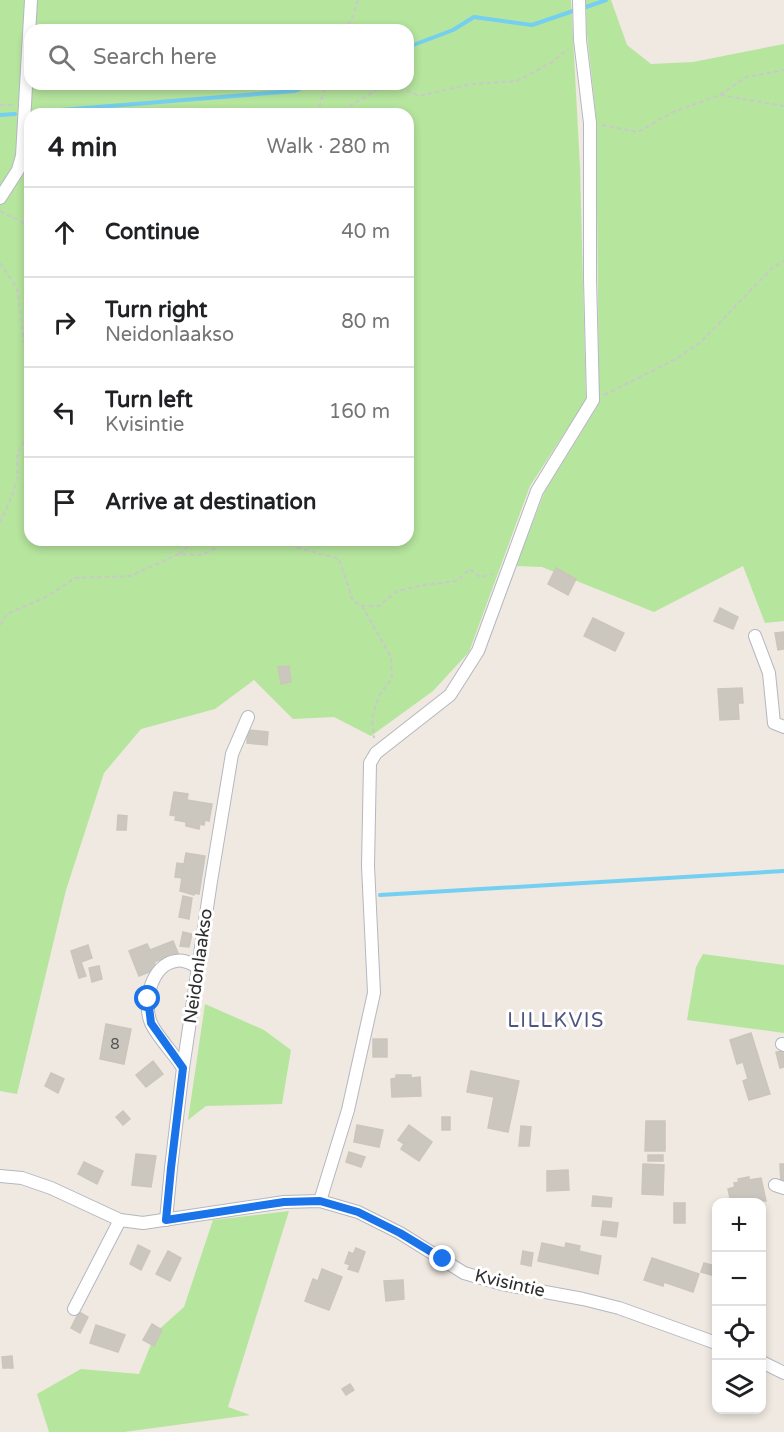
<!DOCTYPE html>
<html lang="en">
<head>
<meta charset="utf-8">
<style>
  body { margin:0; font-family:"Varela Round",sans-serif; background:#f2f2f2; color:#202124 }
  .controls { position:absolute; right:18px; bottom:18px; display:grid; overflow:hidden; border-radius:12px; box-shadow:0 3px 9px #0003 }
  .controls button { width:54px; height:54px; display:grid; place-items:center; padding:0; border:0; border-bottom:2px solid #e0e0e0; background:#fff; color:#202124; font:30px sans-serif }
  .stop { position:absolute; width:18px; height:18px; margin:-14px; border:4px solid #1a73e8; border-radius:50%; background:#fff }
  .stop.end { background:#1a73e8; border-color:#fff; box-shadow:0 2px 6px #0008 }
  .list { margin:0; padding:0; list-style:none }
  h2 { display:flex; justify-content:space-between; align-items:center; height:78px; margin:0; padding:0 24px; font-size:26px }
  h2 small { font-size:20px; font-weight:400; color:#757577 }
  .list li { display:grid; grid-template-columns:39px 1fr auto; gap:18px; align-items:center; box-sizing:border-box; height:90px; padding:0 24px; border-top:2px solid #e0e0e0 }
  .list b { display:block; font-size:22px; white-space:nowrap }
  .list p { margin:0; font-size:20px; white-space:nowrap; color:#757577 }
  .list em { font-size:20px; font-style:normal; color:#757577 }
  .icon { flex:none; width:33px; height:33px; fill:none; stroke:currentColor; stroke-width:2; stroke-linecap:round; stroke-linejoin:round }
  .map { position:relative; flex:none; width:784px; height:1432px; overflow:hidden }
  .search { position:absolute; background:#fff; box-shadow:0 3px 9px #0003; left:24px; top:24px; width:390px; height:66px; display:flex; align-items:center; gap:15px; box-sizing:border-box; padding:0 21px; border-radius:18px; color:#757577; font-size:22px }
  .panel { position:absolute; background:#fff; box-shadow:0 3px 9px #0003; left:24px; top:108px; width:390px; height:438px; border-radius:18px }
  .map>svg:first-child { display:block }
  .green { fill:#b6e59e; fill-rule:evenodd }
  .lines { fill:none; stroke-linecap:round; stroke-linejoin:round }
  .stream { stroke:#75cff0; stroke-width:4 }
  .building { fill:#cbc7bf; stroke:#cbc5ba; stroke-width:1.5 }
  .minor-casing { stroke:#b4b7c1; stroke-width:14 }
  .path { stroke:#c9c9c9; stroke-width:2; stroke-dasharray:4.5 3; stroke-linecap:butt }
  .minor { stroke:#fff; stroke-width:12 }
  .route { stroke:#1a73e8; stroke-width:8 }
  .labels { text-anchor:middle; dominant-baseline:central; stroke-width:6; stroke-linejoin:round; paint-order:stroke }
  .number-label { font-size:15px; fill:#555452 }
  .street-label { font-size:18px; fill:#2e2e2e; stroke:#fff }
  .neighbourhood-label { font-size:20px; letter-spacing:1.5px; fill:#4d5680; stroke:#fff }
</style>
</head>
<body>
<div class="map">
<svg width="784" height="1432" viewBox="0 0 784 1432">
  <rect width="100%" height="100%" fill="#efe9e1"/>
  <g class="green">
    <path d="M0 0H571L580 167 586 400 530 486 469 652 433 691 371 736 334 717 293 719 254 680 215 709 141 729 104 773 66 890 17 1094 0 1091ZM30 30H408V84H30ZM30 114H408V540H30Z"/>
    <path d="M586 0H611L627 45 651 64 693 62 784 44V621L765 623 743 566 654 612 542 567 516 566 545 491 597 407 599 390 596 116 587 34Z"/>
    <path d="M703 954 784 965V1033L687 1020 696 967Z"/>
    <path d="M205 1004 264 1030 291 1050 282 1104 206 1106 188 1120Z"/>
    <path d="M289 1211 228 1407 250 1415 124 1432H49L37 1394 81 1369 139 1374 156 1332 184 1307 213 1220Z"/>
  </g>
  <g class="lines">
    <g class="stream">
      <path d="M586 7 606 0"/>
      <path d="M408 47 453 30 474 17 532 25 573 11"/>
      <path d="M35 112 295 91 312 84"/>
      <path d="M0 115 15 114"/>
      <path d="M380 895 784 871"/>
    </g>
  </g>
  <g class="building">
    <path d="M556 568 576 579 568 595 548 584Z"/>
    <path d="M720 608 738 617 733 629 714 621Z"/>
    <path d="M593 618 624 633 615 651 584 636Z"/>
    <path d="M784 632V649L778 650 775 633Z"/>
    <path d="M289 666 291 682 281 684 278 667Z"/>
    <path d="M742 688 743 703H738L739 719 720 720 718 689Z"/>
    <path d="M248 730 268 732 267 745 247 743Z"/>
    <path d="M174 792 188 794 187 800 212 804 209 821 205 820 204 825 200 824 199 829 186 826V822L175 820 176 816 170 815Z"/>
    <path d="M118 815 127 816 126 830H117Z"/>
    <path d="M186 853 205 856 199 894 194 893V895L180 891 182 878 175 877 177 863 184 864Z"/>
    <path d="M183 896 192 898 189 919 179 917Z"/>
    <path d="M183 932 192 934 189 947 180 946Z"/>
    <path d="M173 941 178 953 172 955 174 959 164 963 162 959 154 962 157 969 139 976 129 951 147 944 150 950Z"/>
    <path d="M88 945 92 958 81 962 86 976 79 978 71 951Z"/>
    <path d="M99 966 102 979 92 982 89 968Z"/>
    <path d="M106 1024 131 1029 124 1064 100 1059Z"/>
    <path d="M751 1033 770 1094 749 1100 743 1081 748 1079 743 1062 737 1064 730 1040Z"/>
    <rect x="373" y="1039" width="14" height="18"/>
    <path d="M783 1051 784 1067 780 1068 776 1052Z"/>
    <path d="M153 1061 163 1074 146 1087 136 1075Z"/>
    <path d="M471 1071 519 1081 508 1132 488 1128 494 1097 467 1092Z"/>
    <path d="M51 1073 64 1079 58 1093 45 1086Z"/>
    <path d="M396 1075H411V1078L420 1077 421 1096 392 1097 391 1079 396 1078Z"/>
    <path d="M123 1111 130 1119 123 1125 116 1117Z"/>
    <rect x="442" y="1117" width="8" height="13"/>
    <path d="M646 1121H665V1151H645Z"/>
    <path d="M357 1125 383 1130 379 1147 354 1142Z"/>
    <path d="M409 1125 432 1142 419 1161 401 1149 404 1144 398 1140Z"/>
    <path d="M521 1126 531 1127 529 1146H519Z"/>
    <path d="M349 1152 365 1157 361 1167 346 1162Z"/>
    <path d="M136 1154 156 1156 151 1187 132 1185Z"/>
    <rect x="648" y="1155" width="15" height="6"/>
    <path d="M84 1162 103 1171 97 1184 78 1174Z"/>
    <path d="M643 1164 664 1165 663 1195 642 1194Z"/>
    <path d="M780 1164H784V1184H781Z"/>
    <path d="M568 1170 569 1190 547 1191V1171Z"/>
    <path d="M749 1177V1180L761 1178 766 1201 731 1202 728 1189 735 1187 734 1183 739 1182 738 1179Z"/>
    <path d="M593 1196 612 1198 611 1207 592 1206Z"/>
    <rect x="674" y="1203" width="11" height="20"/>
    <path d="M603 1221 618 1223 616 1237 601 1235Z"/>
    <path d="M542 1243 565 1248 566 1243 580 1246 579 1251 601 1256 598 1274 538 1261Z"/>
    <path d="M138 1245 150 1251 141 1270 130 1264Z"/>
    <path d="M356 1248 365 1252 358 1272 348 1269 350 1265 345 1263 349 1252 353 1254Z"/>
    <path d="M168 1251 181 1258 170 1281 156 1274Z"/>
    <path d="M523 1251 533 1253 531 1266 521 1264Z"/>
    <path d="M652 1258 699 1274 693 1292 664 1282 663 1286 644 1280Z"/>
    <path d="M704 1263 715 1266 712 1275 701 1272Z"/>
    <path d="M322 1269 342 1277 329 1310 305 1301 313 1279 318 1281Z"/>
    <path d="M403 1280 404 1299 386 1301 384 1281Z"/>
    <path d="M79 1312 88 1317 80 1333 71 1328Z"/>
    <path d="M152 1324 162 1330 154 1346 143 1340Z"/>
    <path d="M96 1325 125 1335 118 1352 90 1343Z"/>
    <path d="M12 1356 13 1368H3L2 1357Z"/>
    <path d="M350 1384 354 1390 346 1395 342 1389Z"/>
  </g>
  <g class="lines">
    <g class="minor-casing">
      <g id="minor">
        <path d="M0 198 18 170 22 156 31 0"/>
        <path d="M755 636 769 673 774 723 784 727"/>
        <path d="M782 1044 784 1045"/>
        <path d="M183 1068C175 1055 156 1035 151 1023 142 1002 152 964 176 961 184 959 191 964 198 967"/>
        <path d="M0 1176 22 1178 51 1188 120 1220 143 1223 284 1202 320 1201 358 1212 400 1233 464 1273 502 1284 583 1299 619 1308 716 1343"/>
        <path d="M775 1185 784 1188"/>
        <path d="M320 1201 348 1110 374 993 368 866 370 763 376 753 450 695 478 651 537 491 593 400 590 278V123L580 40 579 0"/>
        <path d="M166 1220 171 1168 183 1068 211 881 232 754 248 717"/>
        <path d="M74 1309 120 1220"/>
        <path d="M762 1362 784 1373"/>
      </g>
    </g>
    <g class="path">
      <path d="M343 30 352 20 358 0"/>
      <path d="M393 84 419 96 471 84 517 81 552 62 568 49"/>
      <path d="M720 95 746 77 784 70"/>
      <path d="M0 105H12"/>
      <path d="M317 114 326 84"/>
      <path d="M336 114 387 84"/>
      <path d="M602 125 638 132 673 112 720 95 784 106"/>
      <path d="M0 211 30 226"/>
      <path d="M0 263 17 288 30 390"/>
      <path d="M604 395 674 360 701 342 772 268 784 261"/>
      <path d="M0 523C6 510 12 497 16 483 21 461 9 456 30 436"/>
      <path d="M284 540 295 547 339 559 353 601 362 606H379L397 591 424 585 456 581 470 569 480 577 493 574"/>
      <path d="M179 554 195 540"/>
      <path d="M362 606 391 657 392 678 379 696 372 718 374 738"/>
      <path d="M0 625 7 614 48 596 75 578 130 576 179 554 202 555 214 549 224 540"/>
    </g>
    <use href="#minor" class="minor"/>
  </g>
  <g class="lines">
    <path class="route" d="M148 999 151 1023 183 1068 171 1168 166 1220 284 1202 320 1201 358 1212 400 1233 443 1259"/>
  </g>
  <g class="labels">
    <g class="number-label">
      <text x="115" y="1044">8</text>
    </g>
    <g class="street-label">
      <text transform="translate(198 966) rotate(-82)">Neidonlaakso</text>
      <text transform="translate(510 1283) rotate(13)">Kvisintie</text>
    </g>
    <g class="neighbourhood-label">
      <text x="556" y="1021">LILLKVIS</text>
    </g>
  </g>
</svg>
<div class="controls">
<button>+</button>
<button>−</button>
<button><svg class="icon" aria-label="locate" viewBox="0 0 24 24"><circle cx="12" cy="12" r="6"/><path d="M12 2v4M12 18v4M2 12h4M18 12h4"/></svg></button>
<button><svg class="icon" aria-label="layers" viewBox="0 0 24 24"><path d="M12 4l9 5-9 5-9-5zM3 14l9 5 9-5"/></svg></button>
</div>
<div class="stop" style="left:148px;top:999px"></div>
<div class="stop end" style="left:443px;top:1259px"></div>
<div class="search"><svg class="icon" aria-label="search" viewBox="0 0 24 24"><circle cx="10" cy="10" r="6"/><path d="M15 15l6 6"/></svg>Search here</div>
<section class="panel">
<h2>4 min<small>Walk · 280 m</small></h2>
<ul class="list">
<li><svg class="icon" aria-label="ahead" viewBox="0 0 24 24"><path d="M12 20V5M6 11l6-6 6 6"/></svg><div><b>Continue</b></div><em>40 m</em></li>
<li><svg class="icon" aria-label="right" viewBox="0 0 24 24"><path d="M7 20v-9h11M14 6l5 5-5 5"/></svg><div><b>Turn right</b><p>Neidonlaakso</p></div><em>80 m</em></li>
<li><svg class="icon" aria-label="left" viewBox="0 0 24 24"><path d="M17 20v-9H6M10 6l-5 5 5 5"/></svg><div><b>Turn left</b><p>Kvisintie</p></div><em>160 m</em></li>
<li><svg class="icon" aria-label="arrive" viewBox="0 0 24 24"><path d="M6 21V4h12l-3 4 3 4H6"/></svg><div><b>Arrive at destination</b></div></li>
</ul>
</section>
</div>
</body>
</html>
